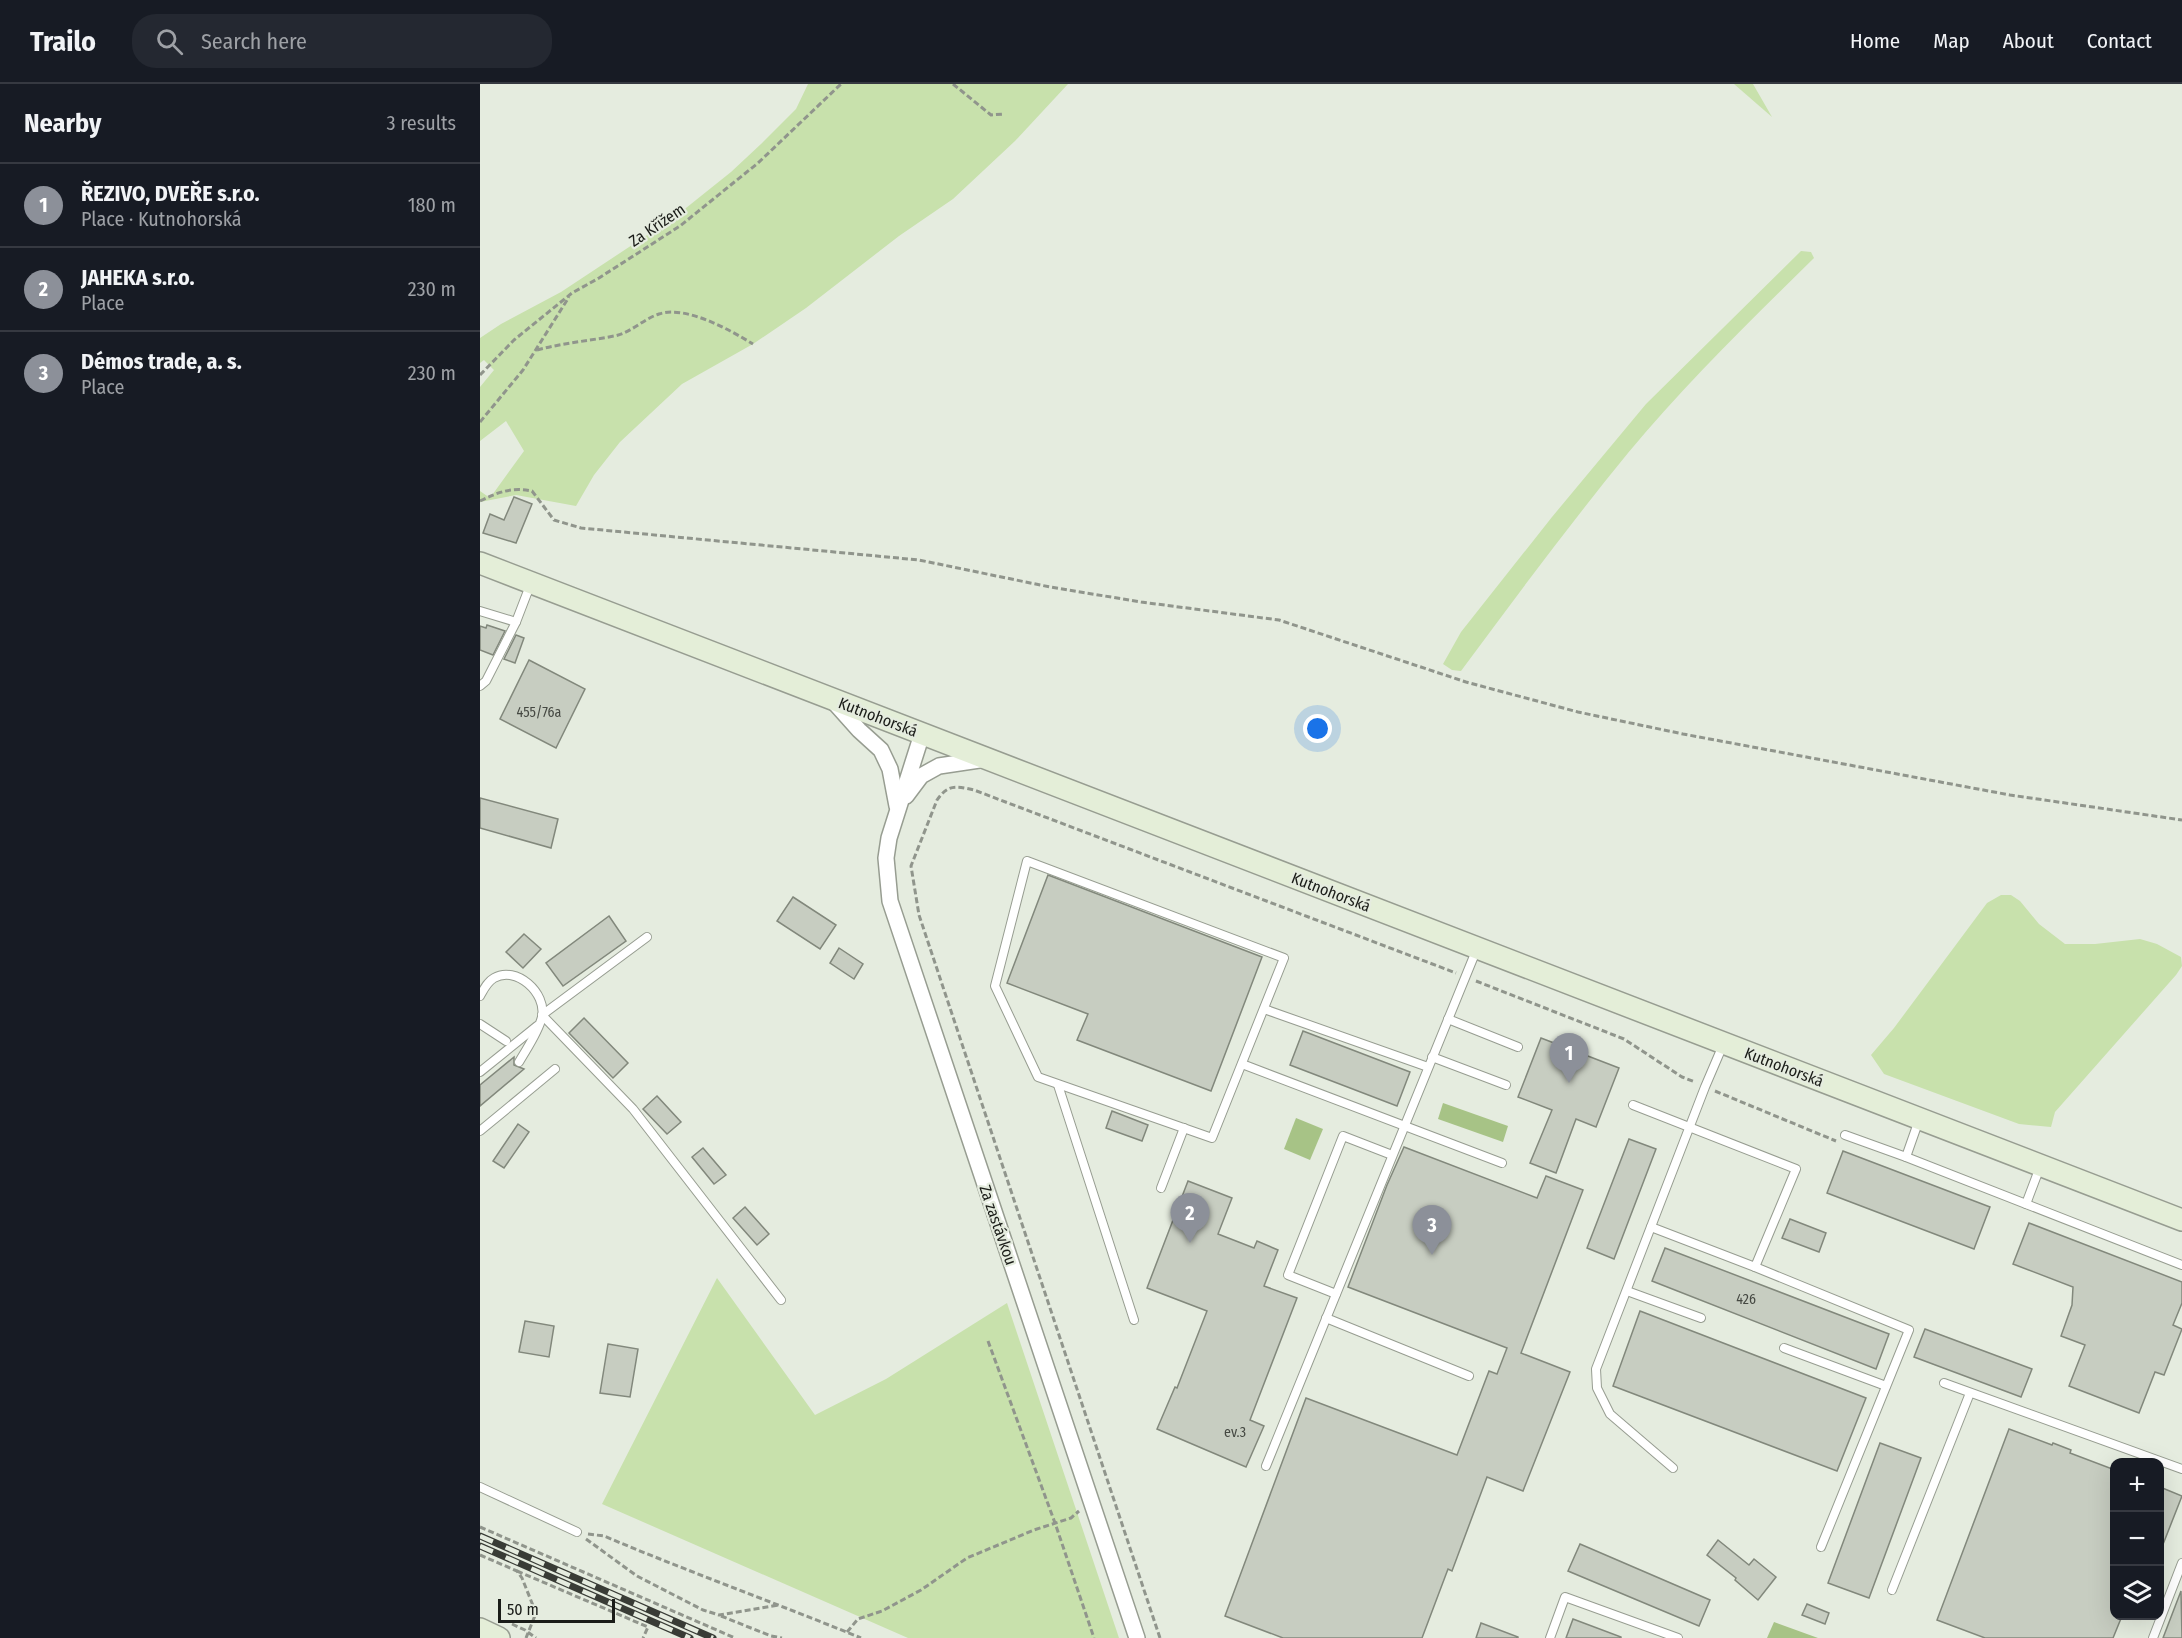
<!DOCTYPE html>
<html lang="en">
<head>
<meta charset="utf-8">
<style>
  body { margin:0; font-family:"Fira Sans Condensed",sans-serif; background:#242831; color:#f1f3f6 }
  .controls { position:absolute; right:18px; bottom:18px; display:grid; overflow:hidden; border-radius:12px; box-shadow:0 6px 24px #0002 }
  .controls button { width:54px; height:54px; display:grid; place-items:center; padding:0; border:0; border-bottom:2px solid #363941; background:#171b24; color:#f1f3f6; font:30px sans-serif }
  .scale { position:absolute; left:18px; bottom:15px; width:117px; box-sizing:border-box; padding-left:6px; border:3px solid #1a1c18; border-top:0; font-size:16px; line-height:21px; white-space:nowrap; color:#1a1c18; -webkit-text-stroke:4px #e5ecdf; paint-order:stroke }
  .you { position:absolute; left:838px; top:645px; width:21px; height:21px; margin:-15px; border:4px solid #fff; border-radius:50%; background:#1a73e8; box-shadow:0 0 0 9px #1a73e833 }
  .badge { display:grid; place-items:center; width:39px; height:39px; border-radius:50%; background:#8c9099; color:#fff; font-size:20px; font-weight:700 }
  .pin { position:absolute; translate:-50% -50px; filter:drop-shadow(0 2px 3px #0008) }
  .pin::after { content:''; position:absolute; top:32px; width:21px; height:18px; background:inherit; clip-path:polygon(0 0,100% 0,50% 100%) }
  .list { margin:0; padding:0; list-style:none }
  h2 { display:flex; justify-content:space-between; align-items:center; height:78px; margin:0; padding:0 24px; font-size:26px }
  h2 small { font-size:20px; font-weight:400; color:#9ea1a6 }
  .list li { display:grid; grid-template-columns:39px 1fr auto; gap:18px; align-items:center; box-sizing:border-box; height:84px; padding:0 24px; border-top:2px solid #363941 }
  .list b { display:block; font-size:22px; white-space:nowrap }
  .list p { margin:0; font-size:20px; white-space:nowrap; color:#9ea1a6 }
  .list em { font-size:20px; font-style:normal; color:#9ea1a6 }
  .icon { flex:none; width:33px; height:33px; fill:none; stroke:currentColor; stroke-width:2; stroke-linecap:round; stroke-linejoin:round }
  .map { position:relative; flex:none; width:1702px; height:1554px; overflow:hidden }
  header { display:flex; align-items:center; gap:36px; box-sizing:border-box; height:84px; padding:0 30px; background:#171b24; border-bottom:2px solid #363941 }
  header strong { font-size:28px }
  nav { display:flex; gap:33px; margin-inline-start:auto; font-size:21px }
  .search { width:420px; height:54px; background:#242831; display:flex; align-items:center; gap:15px; box-sizing:border-box; padding:0 21px; border-radius:24px; color:#9ea1a6; font-size:22px }
  main { display:flex }
  aside { flex:1; background:#171b24 }
  .map>svg:first-child { display:block }
  .green { fill:#c8e1ac }
  .water { fill:#a7c386 }
  .building { fill:#c7cdc1; stroke:#82887c; stroke-width:1.5 }
  .lines { fill:none; stroke-linecap:round; stroke-linejoin:round }
  .lane-casing { stroke:#979d91; stroke-width:10 }
  .street-casing { stroke:#979d91; stroke-width:18 }
  .secondary-casing { stroke:#979d91; stroke-width:24 }
  .path { stroke:#90958c; stroke-width:3; stroke-dasharray:6 3; stroke-linecap:butt }
  .lane { stroke:#fff; stroke-width:8 }
  .street { stroke:#fff; stroke-width:15 }
  .secondary { stroke:#e4eed8; stroke-width:21 }
  .rail-casing { stroke:#393c36; stroke-width:7 }
  .rail { stroke:#e5ecdf; stroke-width:4.5; stroke-dasharray:14; stroke-linecap:butt }
  .labels { text-anchor:middle; dominant-baseline:central; stroke-width:4.5; stroke-linejoin:round; paint-order:stroke }
  .number-label { font-size:14px; fill:#454842 }
  .street-label { font-size:16px; fill:#1a1c18; stroke:#e5ecdf }
</style>
</head>
<body>
<header>
<strong>Trailo</strong>
<div class="search"><svg class="icon" aria-label="search" viewBox="0 0 24 24"><circle cx="10" cy="10" r="6"/><path d="M15 15l6 6"/></svg>Search here</div>
<nav><a>Home</a><a>Map</a><a>About</a><a>Contact</a></nav>
</header>
<main>
<aside>
<h2>Nearby<small>3 results</small></h2>
<ul class="list">
<li><span class="badge">1</span><div><b>ŘEZIVO, DVEŘE s.r.o.</b><p>Place · Kutnohorská</p></div><em>180 m</em></li>
<li><span class="badge">2</span><div><b>JAHEKA s.r.o.</b><p>Place</p></div><em>230 m</em></li>
<li><span class="badge">3</span><div><b>Démos trade, a. s.</b><p>Place</p></div><em>230 m</em></li>
</ul>
</aside>
<div class="map">
<svg width="1702" height="1554" viewBox="0 0 1702 1554">
  <rect width="100%" height="100%" fill="#e5ecdf"/>
  <g class="green">
    <path d="M328 0H588L535 57 473 115 419 152 326 224 273 260 202 300 140 358 114 391 96 422 36 411 0 418V407L10 414 44 367 26 337 0 357V303L14 286 4 276 0 279V254L21 240 81 208 196 132 251 88 281 60 316 25Z"/>
    <path d="M1254 0H1273L1292 33Z"/>
    <path d="M1321 167 1331 168 1334 174C1270 237 1205 300 1148 369 1090 440 1035 514 981 587L972 586 963 580 981 548 1072 433 1166 320Z"/>
    <path d="M1521 811H1531L1540 817 1559 840 1585 860H1615L1660 855 1677 860 1701 873 1702 882 1696 891 1575 1028 1571 1043 1539 1040 1404 990 1391 971 1414 944 1507 819Z"/>
    <path d="M237 1194 335 1331 406 1295 527 1219 639 1554H428L122 1420Z"/>
  </g>
  <g class="water">
    <path d="M963 1019 1028 1042 1023 1058 958 1035Z"/>
    <path d="M816 1034 843 1045 830 1076 804 1065Z"/>
    <path d="M1294 1538 1338 1554H1287Z"/>
  </g>
  <g class="building">
    <path d="M34 413 52 420 36 459 3 449 10 430 24 436Z"/>
    <path d="M7 541 25 547 13 571 0 566V542L6 544Z"/>
    <path d="M36 551 44 554 35 579 24 575Z"/>
    <path d="M49 576 105 605 76 664 20 635Z"/>
    <path d="M0 714 78 735 71 764 0 744Z"/>
    <path d="M568 791 782 873 731 1007 597 956 608 930 527 899Z"/>
    <path d="M313 813 356 841 340 865 297 837Z"/>
    <path d="M129 832 146 857 83 902 66 879Z"/>
    <path d="M44 850 61 865 43 884 26 868Z"/>
    <path d="M359 864 383 880 374 895 350 879Z"/>
    <path d="M104 934 148 979 133 994 89 949Z"/>
    <path d="M823 947 930 988 917 1022 810 981Z"/>
    <path d="M1061 954 1139 984 1116 1043 1096 1035 1076 1089 1050 1079 1072 1026 1038 1013Z"/>
    <path d="M34 973V981L44 985 0 1022V1001Z"/>
    <path d="M177 1012 201 1038 187 1050 163 1025Z"/>
    <path d="M632 1027 668 1041 662 1057 626 1044Z"/>
    <path d="M38 1040 49 1048 24 1084 13 1077Z"/>
    <path d="M1149 1055 1176 1065 1134 1175 1107 1164Z"/>
    <path d="M924 1063 1057 1114 1066 1092 1103 1106 1041 1269 1090 1288 1043 1407 1007 1393 972 1487 968 1485 942 1554H803L745 1532 826 1314 977 1371 1009 1287 1017 1290 1027 1264 868 1203 907 1101Z"/>
    <path d="M223 1064 246 1091 234 1100 212 1073Z"/>
    <path d="M1363 1067 1510 1123 1494 1165 1347 1109Z"/>
    <path d="M708 1097 752 1114 738 1150 774 1164 777 1157 798 1166 784 1202 817 1214 770 1336 784 1342 766 1383 677 1345 695 1303 697 1304 727 1227 667 1204Z"/>
    <path d="M265 1123 289 1150 277 1161 253 1134Z"/>
    <path d="M1310 1135 1346 1149 1339 1168 1302 1154Z"/>
    <path d="M1549 1139 1702 1198V1219L1693 1241 1702 1245 1684 1291 1675 1288 1659 1329 1589 1302 1605 1261 1581 1252 1592 1221 1593 1203 1533 1180Z"/>
    <path d="M1185 1164 1409 1250 1396 1285 1172 1197Z"/>
    <path d="M1160 1227 1386 1314 1357 1387 1133 1302Z"/>
    <path d="M45 1237 74 1242 69 1273 39 1268Z"/>
    <path d="M1445 1245 1552 1285 1541 1313 1434 1273Z"/>
    <path d="M128 1260 158 1265 150 1313 120 1309Z"/>
    <path d="M1529 1345 1572 1361 1573 1359 1591 1366 1590 1369 1635 1386V1532H1642L1633 1554H1505L1457 1536Z"/>
    <path d="M1400 1359 1441 1374 1389 1514 1348 1499Z"/>
    <path d="M1680 1403 1702 1412 1680 1468Z"/>
    <path d="M1238 1456 1269 1481 1274 1475 1296 1493 1278 1516 1255 1496 1256 1494 1227 1471Z"/>
    <path d="M1100 1460 1230 1516 1219 1542 1088 1487Z"/>
    <path d="M1701 1507 1702 1554H1683Z"/>
    <path d="M1327 1520 1349 1529 1345 1540 1322 1531Z"/>
    <path d="M1093 1535 1141 1553V1554H1086Z"/>
    <path d="M1001 1539 1038 1553V1554H996Z"/>
  </g>
  <g class="lines">
    <g class="lane-casing">
      <g id="lane">
        <path d="M0 527 36 538"/>
        <path d="M0 602 6 597 36 538 51 499"/>
        <path d="M547 777 804 874 732 1054 558 993 515 902Z"/>
        <path d="M167 853 62 931 153 1025 301 1216"/>
        <path d="M0 912C4 905 7 898 14 894 36 881 67 909 62 933 58 949 47 964 39 978"/>
        <path d="M784 925 948 983"/>
        <path d="M968 935 1038 963"/>
        <path d="M0 940 26 957"/>
        <path d="M952 973 1026 1001"/>
        <path d="M762 980 1022 1079"/>
        <path d="M0 988 57 942"/>
        <path d="M578 1001 654 1236"/>
        <path d="M1153 1021 1316 1085 1275 1183 1171 1143"/>
        <path d="M0 1047 75 985"/>
        <path d="M1365 1051 1426 1073 1439 1036"/>
        <path d="M1426 1073 1702 1181"/>
        <path d="M681 1104 704 1044"/>
        <path d="M1546 1120 1560 1083"/>
        <path d="M1275 1183 1429 1246 1341 1463"/>
        <path d="M1147 1207 1221 1234"/>
        <path d="M856 1210 808 1191 863 1052 912 1071"/>
        <path d="M846 1234 989 1292"/>
        <path d="M1304 1264 1406 1302"/>
        <path d="M1464 1299 1702 1385"/>
        <path d="M786 1382 996 867"/>
        <path d="M1193 1384 1130 1330 1117 1304 1116 1285 1225 1003 1243 961"/>
        <path d="M0 1403 97 1448"/>
        <path d="M1412 1506 1490 1309"/>
        <path d="M1070 1554 1085 1513 1198 1554"/>
        <path d="M1673 1554 1702 1479"/>
      </g>
    </g>
    <g class="street-casing">
      <g id="street">
        <path d="M354 618 379 646 401 666 410 685 417 722"/>
        <path d="M442 650 409 754 406 774 410 817 657 1554"/>
        <path d="M426 712 441 692 459 682 506 675"/>
      </g>
    </g>
    <g class="secondary-casing">
      <g id="secondary">
        <path d="M0 479 1702 1136"/>
        <path d="M0 1545 19 1554"/>
      </g>
    </g>
    <g class="path">
      <path d="M473 0 511 31 524 30"/>
      <path d="M57 266C83 259 108 257 134 252 151 249 163 235 179 230 206 221 250 246 273 260"/>
      <path d="M0 291 34 256 92 209 119 194 200 142 278 79 361 0"/>
      <path d="M0 338 43 286 89 213"/>
      <path d="M0 417C18 408 32 403 52 407L74 436 101 444 439 476 570 503 661 518 799 536 986 598 1098 628 1203 650 1530 711 1702 736"/>
      <path d="M996 897 1144 955 1202 993 1215 998"/>
      <path d="M1235 1007 1356 1057"/>
      <path d="M508 1257 575 1439 614 1554"/>
      <path d="M0 1443 255 1554"/>
      <path d="M108 1450 124 1452C209 1488 296 1519 381 1554"/>
      <path d="M106 1455 157 1492 223 1526 239 1531 299 1521"/>
      <path d="M0 1471 37 1487 42 1494 56 1529 46 1554"/>
      <path d="M37 1487 168 1543 163 1554"/>
      <path d="M241 1532 291 1552 302 1554"/>
      <path d="M32 1540 45 1546 56 1554"/>
      <path d="M367 1548 378 1535 402 1527 441 1506 487 1474 554 1446 591 1434 599 1427"/>
      <path d="M680 1554 439 831 431 782 457 716C468 700 476 702 494 706L976 889"/>
    </g>
    <use href="#lane" class="lane"/>
    <use href="#street" class="street"/>
    <use href="#secondary" class="secondary"/>
    <g class="rail-casing">
      <g id="rail">
        <path d="M0 1452 233 1554"/>
        <path d="M0 1462 210 1554"/>
      </g>
    </g>
    <use href="#rail" class="rail"/>
  </g>
  <g class="labels">
    <g class="number-label">
      <text x="59" y="628">455/76a</text>
      <text x="1266" y="1215">426</text>
      <text x="755" y="1348">ev.3</text>
    </g>
    <g class="street-label">
      <text transform="translate(177 141) rotate(-34)">Za Křížem</text>
      <text transform="translate(398 633) rotate(21)">Kutnohorská</text>
      <text transform="translate(851 808) rotate(21)">Kutnohorská</text>
      <text transform="translate(1304 983) rotate(21)">Kutnohorská</text>
      <text transform="translate(518 1141) rotate(71)">Za zastávkou</text>
    </g>
  </g>
</svg>
<div class="controls">
<button>+</button>
<button>−</button>
<button><svg class="icon" aria-label="layers" viewBox="0 0 24 24"><path d="M12 4l9 5-9 5-9-5zM3 14l9 5 9-5"/></svg></button>
</div>
<div class="scale">50 m</div>
<div class="you"></div>
<div class="pin badge" style="left:1089px;top:999px">1</div>
<div class="pin badge" style="left:710px;top:1159px">2</div>
<div class="pin badge" style="left:952px;top:1171px">3</div>
</div>
</main>
</body>
</html>
